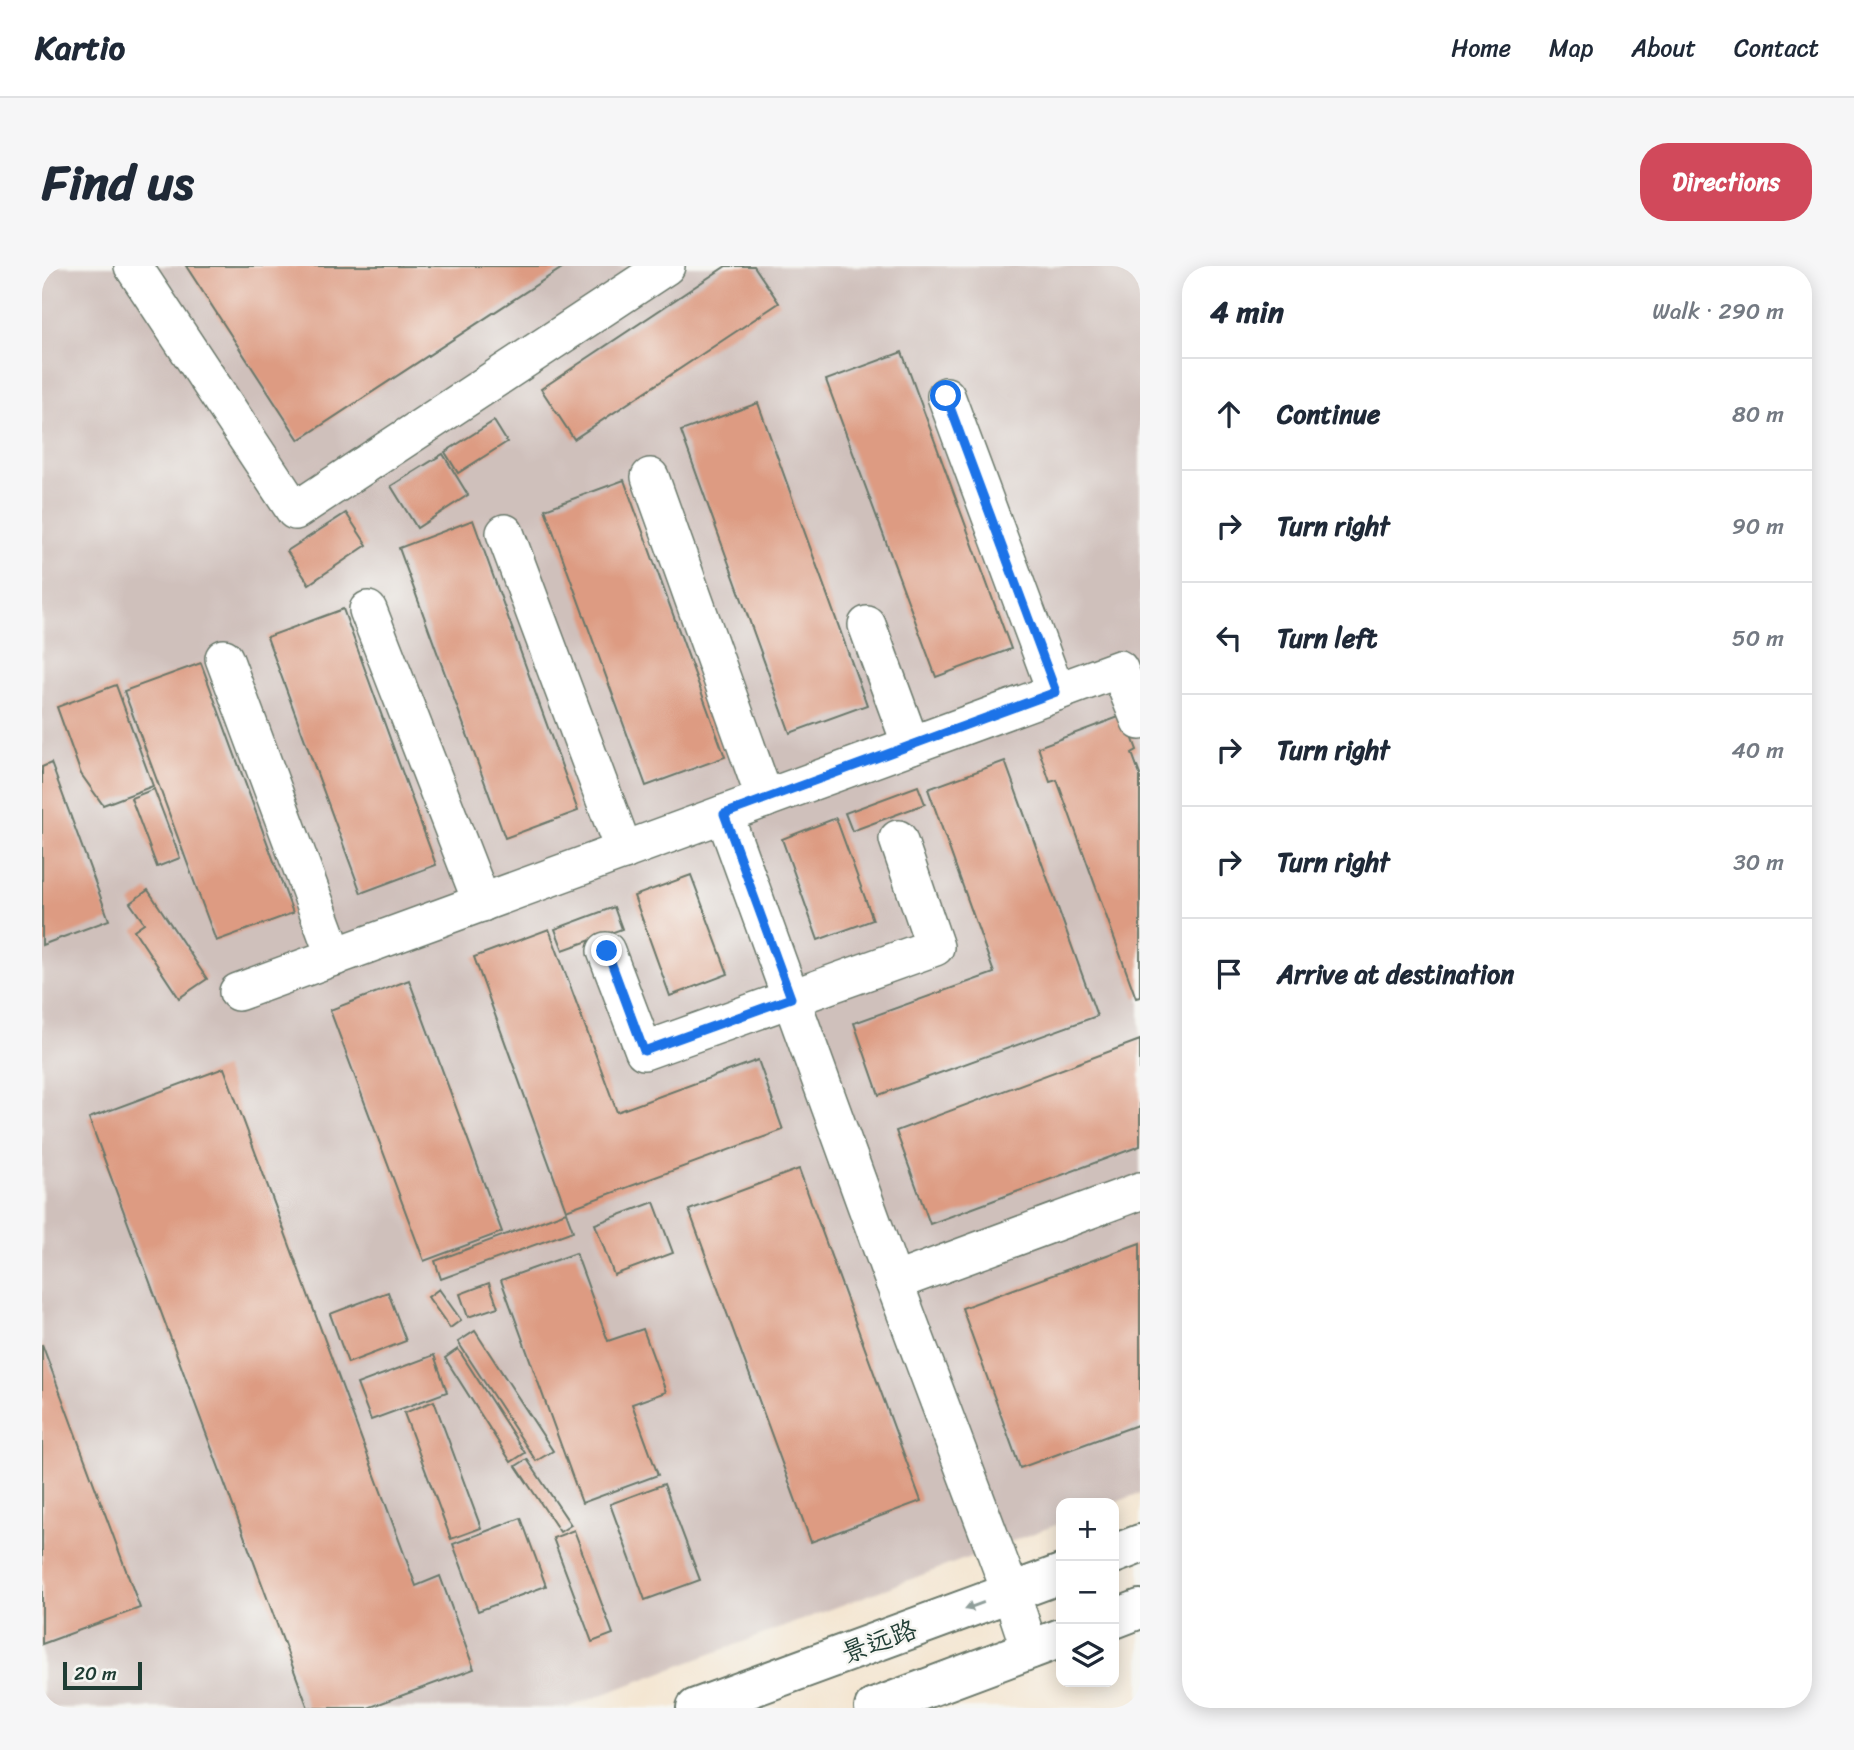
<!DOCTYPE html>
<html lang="en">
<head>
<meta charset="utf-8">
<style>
  body { margin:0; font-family:Sriracha,"LXGW WenKai TC",sans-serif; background:#f6f6f7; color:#1f2937 }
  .controls { position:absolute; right:21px; bottom:21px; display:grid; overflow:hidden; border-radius:14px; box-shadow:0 4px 18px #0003 }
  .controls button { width:63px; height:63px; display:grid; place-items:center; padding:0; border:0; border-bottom:2px solid #e0e1e3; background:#fff; color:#1f2937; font:35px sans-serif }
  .scale { position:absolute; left:21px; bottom:18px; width:79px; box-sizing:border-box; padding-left:7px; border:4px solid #1f3d34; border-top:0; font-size:19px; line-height:24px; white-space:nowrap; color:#1f3d34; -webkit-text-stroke:5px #f6f6f2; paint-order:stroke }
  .stop { position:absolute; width:21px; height:21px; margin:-16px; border:5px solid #1a73e8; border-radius:50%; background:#fff }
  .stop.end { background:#1a73e8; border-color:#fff; box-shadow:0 2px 7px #0008 }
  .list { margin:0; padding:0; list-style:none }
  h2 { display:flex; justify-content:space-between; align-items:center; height:91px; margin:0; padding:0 28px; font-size:30px }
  h2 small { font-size:23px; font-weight:400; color:#747a83 }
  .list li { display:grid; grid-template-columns:46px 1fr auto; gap:21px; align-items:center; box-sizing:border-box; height:112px; padding:0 28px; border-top:2px solid #e0e1e3 }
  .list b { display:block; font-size:26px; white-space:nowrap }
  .list em { font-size:23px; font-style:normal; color:#747a83 }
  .icon { flex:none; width:38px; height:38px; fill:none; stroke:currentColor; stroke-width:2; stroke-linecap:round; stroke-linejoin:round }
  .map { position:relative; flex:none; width:1098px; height:1442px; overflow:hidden; border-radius:28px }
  header { display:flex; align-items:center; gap:42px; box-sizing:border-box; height:98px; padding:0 35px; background:#fff; border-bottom:2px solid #e0e1e3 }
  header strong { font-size:33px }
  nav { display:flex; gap:38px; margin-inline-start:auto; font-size:24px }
  .intro { display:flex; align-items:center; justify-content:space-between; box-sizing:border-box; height:168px; padding:0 42px }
  h1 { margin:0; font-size:49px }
  .button { padding:18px 32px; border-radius:28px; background:#d1495b; color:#fff; font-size:24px; font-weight:700 }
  main { display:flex; gap:42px; padding:0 42px }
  aside { flex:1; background:#fff; border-radius:28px; box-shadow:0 4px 18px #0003 }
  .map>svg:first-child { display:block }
  .industrial { fill:#cfc0bb }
  .building { fill:#dd9b82 }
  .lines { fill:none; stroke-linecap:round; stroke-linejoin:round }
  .minor-casing { stroke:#6a786b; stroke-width:40 }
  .major-casing { stroke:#6a786b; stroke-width:42 }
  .minor { stroke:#fff; stroke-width:37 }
  .major { stroke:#fff; stroke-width:38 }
  .oneway { fill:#8f9e9a }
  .route { stroke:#1a73e8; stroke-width:9 }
  .labels { text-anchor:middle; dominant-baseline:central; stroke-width:5; stroke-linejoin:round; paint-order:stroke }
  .street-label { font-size:26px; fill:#1f3d34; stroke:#f6f6f2 }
</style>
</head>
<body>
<header>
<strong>Kartio</strong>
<nav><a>Home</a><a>Map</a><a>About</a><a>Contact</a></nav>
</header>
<div class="intro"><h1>Find us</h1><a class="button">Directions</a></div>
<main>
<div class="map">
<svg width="1098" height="1442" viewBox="0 0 1098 1442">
  <rect width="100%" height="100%" fill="#f6f6f2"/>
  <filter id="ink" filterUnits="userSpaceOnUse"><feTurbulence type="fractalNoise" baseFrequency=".0143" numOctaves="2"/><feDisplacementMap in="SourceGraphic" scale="14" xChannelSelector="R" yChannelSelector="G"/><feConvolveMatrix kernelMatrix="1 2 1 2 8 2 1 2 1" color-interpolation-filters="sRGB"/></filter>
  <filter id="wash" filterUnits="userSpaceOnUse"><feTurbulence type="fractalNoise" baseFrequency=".00686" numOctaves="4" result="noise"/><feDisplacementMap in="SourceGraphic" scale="28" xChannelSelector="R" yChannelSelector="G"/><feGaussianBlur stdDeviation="1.57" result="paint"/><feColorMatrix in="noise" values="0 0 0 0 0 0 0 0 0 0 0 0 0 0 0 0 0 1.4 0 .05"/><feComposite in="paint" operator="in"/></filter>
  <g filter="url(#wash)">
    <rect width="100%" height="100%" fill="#f4e6d2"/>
    <path class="industrial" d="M0 0H1098V1227L1072 1237H1019V1257L525 1442H0Z"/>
    <g id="blocks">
      <g class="building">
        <path d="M144 0H523L257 174Z"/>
        <path d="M684 0H712L737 37 532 173 499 123Z"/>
        <path d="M860 86 969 383 894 411 784 114Z"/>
        <path d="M716 137 825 439 748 467 639 165Z"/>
        <path d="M452 155 465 176 416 207 403 186Z"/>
        <path d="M401 188 426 229 375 262 349 220Z"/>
        <path d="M582 214 683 491 604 520 503 243Z"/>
        <path d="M304 247 325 279 267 318 245 285Z"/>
        <path d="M431 254 536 545 463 572 357 282Z"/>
        <path d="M301 343 394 599 319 627 225 371Z"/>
        <path d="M159 397 251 647 174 675 82 425Z"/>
        <path d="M74 419 111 520 61 539 39 508 15 441Z"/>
        <path d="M1082 449 1095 484 1090 487 1098 509V731L1094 732 1015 514 1008 516 996 481Z"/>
        <path d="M963 495 1055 750 837 829 812 757 952 707 886 523Z"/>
        <path d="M9 497 67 654 0 679V501Z"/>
        <path d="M876 520 883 538 810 565 803 547Z"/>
        <path d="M112 523 138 592 115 601 89 532Z"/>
        <path d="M794 552 831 654 776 674 740 573Z"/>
        <path d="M649 609 686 708 628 730 592 630Z"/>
        <path d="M106 624 165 713 137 732 92 664 102 657 88 637Z"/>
        <path d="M572 641 580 663 521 684 513 663Z"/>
        <path d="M507 663 575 846 716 794 741 864 524 944 432 691Z"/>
        <path d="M367 714 460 966 382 995 288 744Z"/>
        <path d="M1098 774V880L888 958 854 865Z"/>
        <path d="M182 802 374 1320 398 1310 432 1403 326 1442H266L47 852Z"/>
        <path d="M757 903 879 1235 769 1276 647 944Z"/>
        <path d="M612 936 631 987 572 1009 553 958Z"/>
        <path d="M524 946 531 965 399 1013 393 995Z"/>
        <path d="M1098 977V1158L978 1202 920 1042Z"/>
        <path d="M534 987 566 1075 601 1063 624 1126 590 1138 616 1209 540 1237 459 1014Z"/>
        <path d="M447 1017 456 1041 426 1051 418 1028Z"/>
        <path d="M397 1023 419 1054 408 1062 386 1031Z"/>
        <path d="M346 1026 364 1075 306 1097 288 1048Z"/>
        <path d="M433 1065 511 1185 494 1195 416 1076Z"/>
        <path d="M0 1078 98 1342 0 1378Z"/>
        <path d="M416 1083 483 1187 469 1196 403 1092Z"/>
        <path d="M392 1089 405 1126 329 1154 315 1118Z"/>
        <path d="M392 1135 439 1262 409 1273 362 1147Z"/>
        <path d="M485 1193 529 1259 518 1266 474 1200Z"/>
        <path d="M622 1218 658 1314 603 1334 568 1238Z"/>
        <path d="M479 1252 504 1320 436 1345 411 1278Z"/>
        <path d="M532 1264 571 1368 550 1376 511 1272Z"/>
      </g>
    </g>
  </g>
  <g filter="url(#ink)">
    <use href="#blocks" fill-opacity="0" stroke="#6a786b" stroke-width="2"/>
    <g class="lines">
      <g class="minor-casing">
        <g id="minor">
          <path d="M91 0 253 245 624 0"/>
          <path d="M904 130 1014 426"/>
          <path d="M608 211 723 533"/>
          <path d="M463 267 582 585"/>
          <path d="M326 344 440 637"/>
          <path d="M825 359 869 479"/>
          <path d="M182 392 293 691"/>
          <path d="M682 548 852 1016 969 1327 988 1384"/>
          <path d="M564 685 602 785 893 681 856 573"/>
          <path d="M196 726 1077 403 1098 455"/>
          <path d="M852 1016 1098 925"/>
        </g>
      </g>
      <g class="major-casing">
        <g id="major">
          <path d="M1072 1288 1098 1278"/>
          <path d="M1072 1353 1098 1343"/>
          <path d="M654 1442 1019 1308"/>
          <path d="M832 1442 1019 1372"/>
        </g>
      </g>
      <use href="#minor" class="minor"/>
      <use href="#major" class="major"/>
    </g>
    <defs><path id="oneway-solid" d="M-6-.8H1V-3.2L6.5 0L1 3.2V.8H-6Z" transform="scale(1.75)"/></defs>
    <use class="oneway" href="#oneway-solid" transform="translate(932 1340) rotate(160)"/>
  </g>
  <g class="lines" filter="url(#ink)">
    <path class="route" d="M565 685 602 785 749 732 682 548 1014 426 904 130"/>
  </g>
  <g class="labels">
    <g class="street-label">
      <text transform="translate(837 1375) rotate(-20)">景远路</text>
    </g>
  </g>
</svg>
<div class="controls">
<button>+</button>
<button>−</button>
<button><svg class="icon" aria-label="layers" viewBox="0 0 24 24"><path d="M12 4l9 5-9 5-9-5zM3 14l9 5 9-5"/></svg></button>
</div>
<div class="scale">20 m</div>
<div class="stop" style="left:904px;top:130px"></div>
<div class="stop end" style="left:565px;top:685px"></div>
</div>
<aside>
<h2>4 min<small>Walk · 290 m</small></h2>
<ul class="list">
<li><svg class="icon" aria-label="ahead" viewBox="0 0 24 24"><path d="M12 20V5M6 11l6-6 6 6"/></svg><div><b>Continue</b></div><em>80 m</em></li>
<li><svg class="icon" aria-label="right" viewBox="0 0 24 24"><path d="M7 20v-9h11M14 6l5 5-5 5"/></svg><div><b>Turn right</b></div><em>90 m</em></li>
<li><svg class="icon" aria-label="left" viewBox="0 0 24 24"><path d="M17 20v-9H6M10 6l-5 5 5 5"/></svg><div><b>Turn left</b></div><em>50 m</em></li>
<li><svg class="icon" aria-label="right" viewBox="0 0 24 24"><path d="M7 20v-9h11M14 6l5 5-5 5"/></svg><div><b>Turn right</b></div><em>40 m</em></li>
<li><svg class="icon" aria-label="right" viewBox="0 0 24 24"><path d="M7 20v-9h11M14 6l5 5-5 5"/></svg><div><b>Turn right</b></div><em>30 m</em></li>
<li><svg class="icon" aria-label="arrive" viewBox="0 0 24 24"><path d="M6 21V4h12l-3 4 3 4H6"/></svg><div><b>Arrive at destination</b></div></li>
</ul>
</aside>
</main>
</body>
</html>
